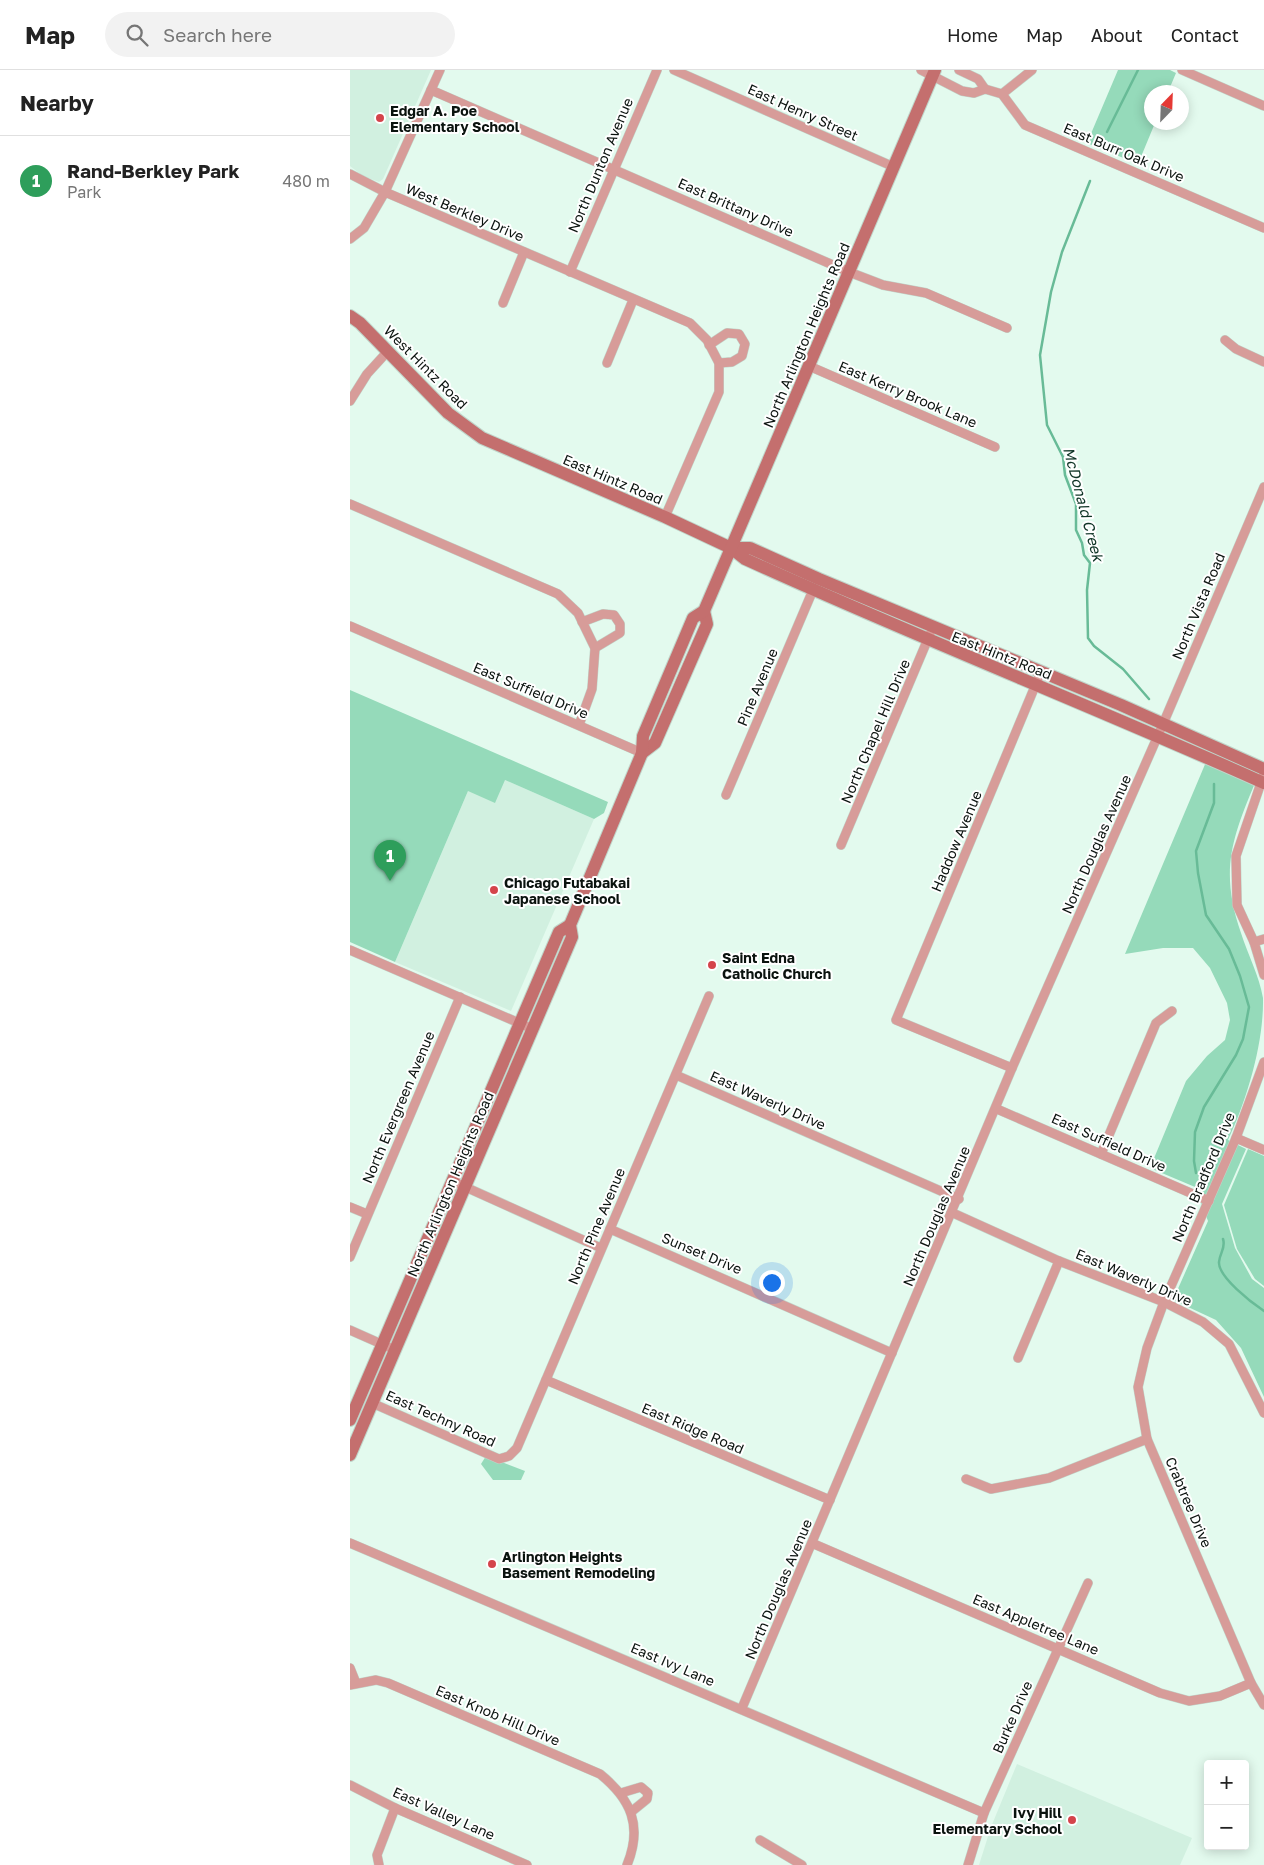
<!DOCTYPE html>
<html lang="en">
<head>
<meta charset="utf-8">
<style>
  body { margin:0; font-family:"Golos Text",sans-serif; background:#f2f2f2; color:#222 }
  .controls { position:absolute; right:15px; bottom:15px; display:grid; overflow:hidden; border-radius:5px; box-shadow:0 2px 12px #0003 }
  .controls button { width:45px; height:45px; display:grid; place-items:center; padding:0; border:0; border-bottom:1px solid #e0e0e0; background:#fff; color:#222; font:25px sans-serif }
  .compass { position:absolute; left:794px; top:15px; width:45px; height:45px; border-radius:50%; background:#fff; box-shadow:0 2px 12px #0003; rotate:23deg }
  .you { position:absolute; left:421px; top:1212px; width:18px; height:18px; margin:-12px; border:4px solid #fff; border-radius:50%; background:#1a73e8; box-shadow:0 0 0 8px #1a73e833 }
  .badge { display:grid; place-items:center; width:32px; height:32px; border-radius:50%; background:#0b8043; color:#fff; font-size:16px; font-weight:700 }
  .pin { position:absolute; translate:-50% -41px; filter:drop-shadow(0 1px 2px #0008) }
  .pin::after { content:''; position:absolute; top:26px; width:18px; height:15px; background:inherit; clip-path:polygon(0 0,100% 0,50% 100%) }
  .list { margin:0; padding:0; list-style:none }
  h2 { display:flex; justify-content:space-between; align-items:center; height:65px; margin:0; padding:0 20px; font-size:21px }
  h2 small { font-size:16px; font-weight:400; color:#767676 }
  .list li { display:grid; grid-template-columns:32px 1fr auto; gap:15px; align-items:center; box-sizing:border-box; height:90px; padding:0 20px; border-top:1px solid #e0e0e0 }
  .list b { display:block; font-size:19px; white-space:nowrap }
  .list p { margin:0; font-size:16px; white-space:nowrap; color:#767676 }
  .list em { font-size:16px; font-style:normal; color:#767676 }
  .icon { flex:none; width:28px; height:28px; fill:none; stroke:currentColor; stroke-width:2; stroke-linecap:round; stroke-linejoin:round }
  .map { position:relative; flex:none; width:914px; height:1795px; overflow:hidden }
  header { display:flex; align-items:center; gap:30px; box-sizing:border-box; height:70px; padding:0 25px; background:#fff; border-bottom:1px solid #e0e0e0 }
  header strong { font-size:24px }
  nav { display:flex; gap:28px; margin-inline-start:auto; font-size:18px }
  .search { width:350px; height:45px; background:#f2f2f2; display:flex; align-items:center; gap:12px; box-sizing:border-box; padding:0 18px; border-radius:28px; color:#767676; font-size:19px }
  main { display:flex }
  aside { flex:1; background:#fff }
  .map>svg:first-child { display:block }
  .built { fill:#d1f0e0 }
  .green { fill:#95daba }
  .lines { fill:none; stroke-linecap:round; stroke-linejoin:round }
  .stream { stroke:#68bb97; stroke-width:2.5 }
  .street-casing { stroke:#c0d5ca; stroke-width:10 }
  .secondary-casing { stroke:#c0d5ca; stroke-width:14 }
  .street { stroke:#d79c99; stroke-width:9 }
  .secondary { stroke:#c46f6e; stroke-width:12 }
  .poi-dot { fill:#d4444b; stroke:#fff; stroke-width:2 }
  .labels { text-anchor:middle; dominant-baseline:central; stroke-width:4; stroke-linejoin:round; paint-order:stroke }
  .poi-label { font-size:14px; font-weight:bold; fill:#0b130f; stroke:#fff; text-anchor:start }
  .street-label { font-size:14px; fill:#0b130f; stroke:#fff }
  .water-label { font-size:15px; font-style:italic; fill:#0f3526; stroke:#fff }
</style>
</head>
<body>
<header>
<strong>Map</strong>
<div class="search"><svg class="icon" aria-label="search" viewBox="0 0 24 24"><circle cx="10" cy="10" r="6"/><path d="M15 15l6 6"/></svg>Search here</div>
<nav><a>Home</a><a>Map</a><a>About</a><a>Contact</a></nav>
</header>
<main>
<aside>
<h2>Nearby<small></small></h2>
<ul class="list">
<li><span class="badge" style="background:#2e9e5b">1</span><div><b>Rand-Berkley Park</b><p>Park</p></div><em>480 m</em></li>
</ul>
</aside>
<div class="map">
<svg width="914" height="1795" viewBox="0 0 914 1795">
  <rect width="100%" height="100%" fill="#e3faee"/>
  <g class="built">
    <path d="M0 0H81L33 109 29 112 13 106 0 96Z"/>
    <path d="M155 710 244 749 161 941 45 892 118 721Z"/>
    <path d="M667 1694 842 1768 830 1795H629L641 1757Z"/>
  </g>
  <g class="green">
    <path d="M768 0H820L826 3 818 22H802V52L805 53 788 94 737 73Z"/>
    <path d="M0 620 258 732 254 743 244 749 155 710 145 733 118 721 45 892 0 872Z"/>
    <path d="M856 692 905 713C881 770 870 802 891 863 898 885 909 905 913 928 914 972 897 1030 878 1070L896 1079 872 1134 885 1178 902 1209 914 1218V1327L891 1278 866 1250 823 1230 858 1151 845 1117 800 1098 836 1011 857 986 875 970 880 950 877 933 860 898 843 878H813L775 884Z"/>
    <path d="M898 1079 914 1086V1216L905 1209 887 1179 874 1135Z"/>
    <path d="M136 1386 175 1401 171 1410H143L131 1394Z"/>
  </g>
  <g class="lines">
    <g class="stream">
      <path d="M757 62 788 0"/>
      <path d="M740 111 712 182 701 222 690 285 697 355 713 387 715 405 726 434V460L732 473 734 485 740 493 737 520 738 568 744 576 773 599 799 629"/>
      <path d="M846 1103 844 1091 845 1062 854 1037 886 985 893 969 899 937 890 906 879 879 856 845 848 803 846 781 864 733V714"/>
      <path d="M873 1169C876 1178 870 1182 869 1192 868 1207 902 1233 914 1241"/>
    </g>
    <g class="street-casing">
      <g id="street">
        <path d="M324 0 544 97"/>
        <path d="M571 0 612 21 624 23 635 19 652 24 675 55 914 158"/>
        <path d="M609 0 628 9 635 19"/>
        <path d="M832 0 914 36"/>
        <path d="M81 20 499 202 533 215 576 223 657 258"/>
        <path d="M652 24 682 0"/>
        <path d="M0 104 35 122 340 253 357 270 369 293V322L315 447"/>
        <path d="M0 169 14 158 35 122 90 0"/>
        <path d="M220 202 307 0"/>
        <path d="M153 233 174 182"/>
        <path d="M875 270 886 279 914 292"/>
        <path d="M359 275 377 263 389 264 395 274 392 286 382 292 369 293"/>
        <path d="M257 293 283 230"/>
        <path d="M459 296 645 377"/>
        <path d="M0 331 17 304 38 281"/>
        <path d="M0 434 208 524 228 543 245 578 242 619 229 655"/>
        <path d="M232 552 253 544 264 545 270 554V563L245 578"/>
        <path d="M0 556 292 683"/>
        <path d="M914 704 886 786 887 835 904 872 914 905"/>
        <path d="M376 725 463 520"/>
        <path d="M491 775 580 564"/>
        <path d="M904 872 914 869"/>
        <path d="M0 880 183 959"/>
        <path d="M914 992 886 1068 814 1232 797 1278 788 1317 797 1369 901 1613 914 1635"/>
        <path d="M662 998 546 950 688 609"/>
        <path d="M326 1005 609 1129"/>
        <path d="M647 1039 859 1131"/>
        <path d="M886 1068 914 1080"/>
        <path d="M751 1084 806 953 822 941"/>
        <path d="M102 1111 251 1178"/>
        <path d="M0 1137 17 1144"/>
        <path d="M603 1143 709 1191 814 1232 853 1252 879 1274 914 1343"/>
        <path d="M260 1159 542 1283"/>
        <path d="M0 1187 110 927"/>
        <path d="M0 1260 45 1280"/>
        <path d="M668 1288 709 1191"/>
        <path d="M196 1310 480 1430"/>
        <path d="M22 1333 149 1389 159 1386 167 1378 359 926"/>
        <path d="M616 1409 641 1419 699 1408 797 1369"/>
        <path d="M0 1473 634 1743"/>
        <path d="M464 1474 810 1623 839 1631 870 1626 901 1613"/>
        <path d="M0 1598 6 1613"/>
        <path d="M0 1615 26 1610 38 1613 250 1704C281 1729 293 1756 277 1795"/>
        <path d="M392 1638 662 998 813 654 914 417"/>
        <path d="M0 1715 45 1738 177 1795"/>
        <path d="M271 1723 291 1717 298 1723 297 1729 281 1742"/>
        <path d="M410 1770 452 1795"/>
        <path d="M29 1795 27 1785 45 1738"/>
        <path d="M618 1795 634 1743 738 1513"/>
      </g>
    </g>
    <g class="secondary-casing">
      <g id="secondary">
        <path d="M0 246 10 253 98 343 132 368 315 447 381 478 395 489C566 567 742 636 914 713"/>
        <path d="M381 478H400L469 509 771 635 914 699"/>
        <path d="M292 683 305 673 357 554 354 541"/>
        <path d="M0 1350 209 862 220 855"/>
        <path d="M0 1385 222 867 220 855 292 683 293 666 343 548 354 541 381 478 585 0"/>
      </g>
    </g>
    <use href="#street" class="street"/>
    <use href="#secondary" class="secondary"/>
  </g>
  <g class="poi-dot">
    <circle cx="30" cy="48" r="5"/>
    <circle cx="144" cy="820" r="5"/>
    <circle cx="362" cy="895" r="5"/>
    <circle cx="142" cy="1494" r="5"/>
    <circle cx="722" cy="1750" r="5"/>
  </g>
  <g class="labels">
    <g class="poi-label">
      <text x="40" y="40">Edgar A. Poe<tspan x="40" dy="16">Elementary School</tspan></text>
      <text x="154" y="812">Chicago Futabakai<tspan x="154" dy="16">Japanese School</tspan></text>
      <text x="372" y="887">Saint Edna<tspan x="372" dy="16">Catholic Church</tspan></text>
      <text x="152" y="1486">Arlington Heights<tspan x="152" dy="16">Basement Remodeling</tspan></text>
      <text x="712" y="1742" text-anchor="end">Ivy Hill<tspan x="712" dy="16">Elementary School</tspan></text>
    </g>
    <g class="street-label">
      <text transform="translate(453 42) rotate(24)">East Henry Street</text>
      <text transform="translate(774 82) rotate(23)">East Burr Oak Drive</text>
      <text transform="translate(250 95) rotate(-67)">North Dunton Avenue</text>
      <text transform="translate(386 137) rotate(24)">East Brittany Drive</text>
      <text transform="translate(115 142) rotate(23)">West Berkley Drive</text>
      <text transform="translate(456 265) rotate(-67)">North Arlington Heights Road</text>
      <text transform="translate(76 297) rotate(45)">West Hintz Road</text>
      <text transform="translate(558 324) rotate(23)">East Kerry Brook Lane</text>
      <text transform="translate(263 409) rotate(23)">East Hintz Road</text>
      <text transform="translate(848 536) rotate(-67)">North Vista Road</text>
      <text transform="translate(652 585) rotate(22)">East Hintz Road</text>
      <text transform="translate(407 617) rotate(-67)">Pine Avenue</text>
      <text transform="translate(181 620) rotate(23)">East Suffield Drive</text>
      <text transform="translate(525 661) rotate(-67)">North Chapel Hill Drive</text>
      <text transform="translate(606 771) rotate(-67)">Haddow Avenue</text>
      <text transform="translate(746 774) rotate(-66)">North Douglas Avenue</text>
      <text transform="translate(418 1030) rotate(24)">East Waverly Drive</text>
      <text transform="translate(48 1037) rotate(-67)">North Evergreen Avenue</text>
      <text transform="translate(759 1072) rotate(24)">East Suffield Drive</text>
      <text transform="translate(853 1107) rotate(-67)">North Bradford Drive</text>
      <text transform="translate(100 1114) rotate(-67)">North Arlington Heights Road</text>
      <text transform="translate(586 1146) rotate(-67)">North Douglas Avenue</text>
      <text transform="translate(246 1156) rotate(-67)">North Pine Avenue</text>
      <text transform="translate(352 1183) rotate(23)">Sunset Drive</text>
      <text transform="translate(784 1207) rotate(23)">East Waverly Drive</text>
      <text transform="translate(91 1348) rotate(24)">East Techny Road</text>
      <text transform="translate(343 1358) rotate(23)">East Ridge Road</text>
      <text transform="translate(839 1432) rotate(67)">Crabtree Drive</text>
      <text transform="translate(428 1519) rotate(-67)">North Douglas Avenue</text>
      <text transform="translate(686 1554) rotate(23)">East Appletree Lane</text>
      <text transform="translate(323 1594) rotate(23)">East Ivy Lane</text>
      <text transform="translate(148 1645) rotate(23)">East Knob Hill Drive</text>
      <text transform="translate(662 1647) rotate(-66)">Burke Drive</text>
      <text transform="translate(94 1743) rotate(24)">East Valley Lane</text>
    </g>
    <g class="water-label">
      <text transform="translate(734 434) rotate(75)">McDonald Creek</text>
    </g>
  </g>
</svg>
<div class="controls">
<button>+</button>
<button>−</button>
</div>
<svg class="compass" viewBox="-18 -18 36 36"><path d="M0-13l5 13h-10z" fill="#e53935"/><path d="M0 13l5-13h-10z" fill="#767676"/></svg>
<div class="you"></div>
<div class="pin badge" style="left:40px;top:811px;background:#2e9e5b">1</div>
</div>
</main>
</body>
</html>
